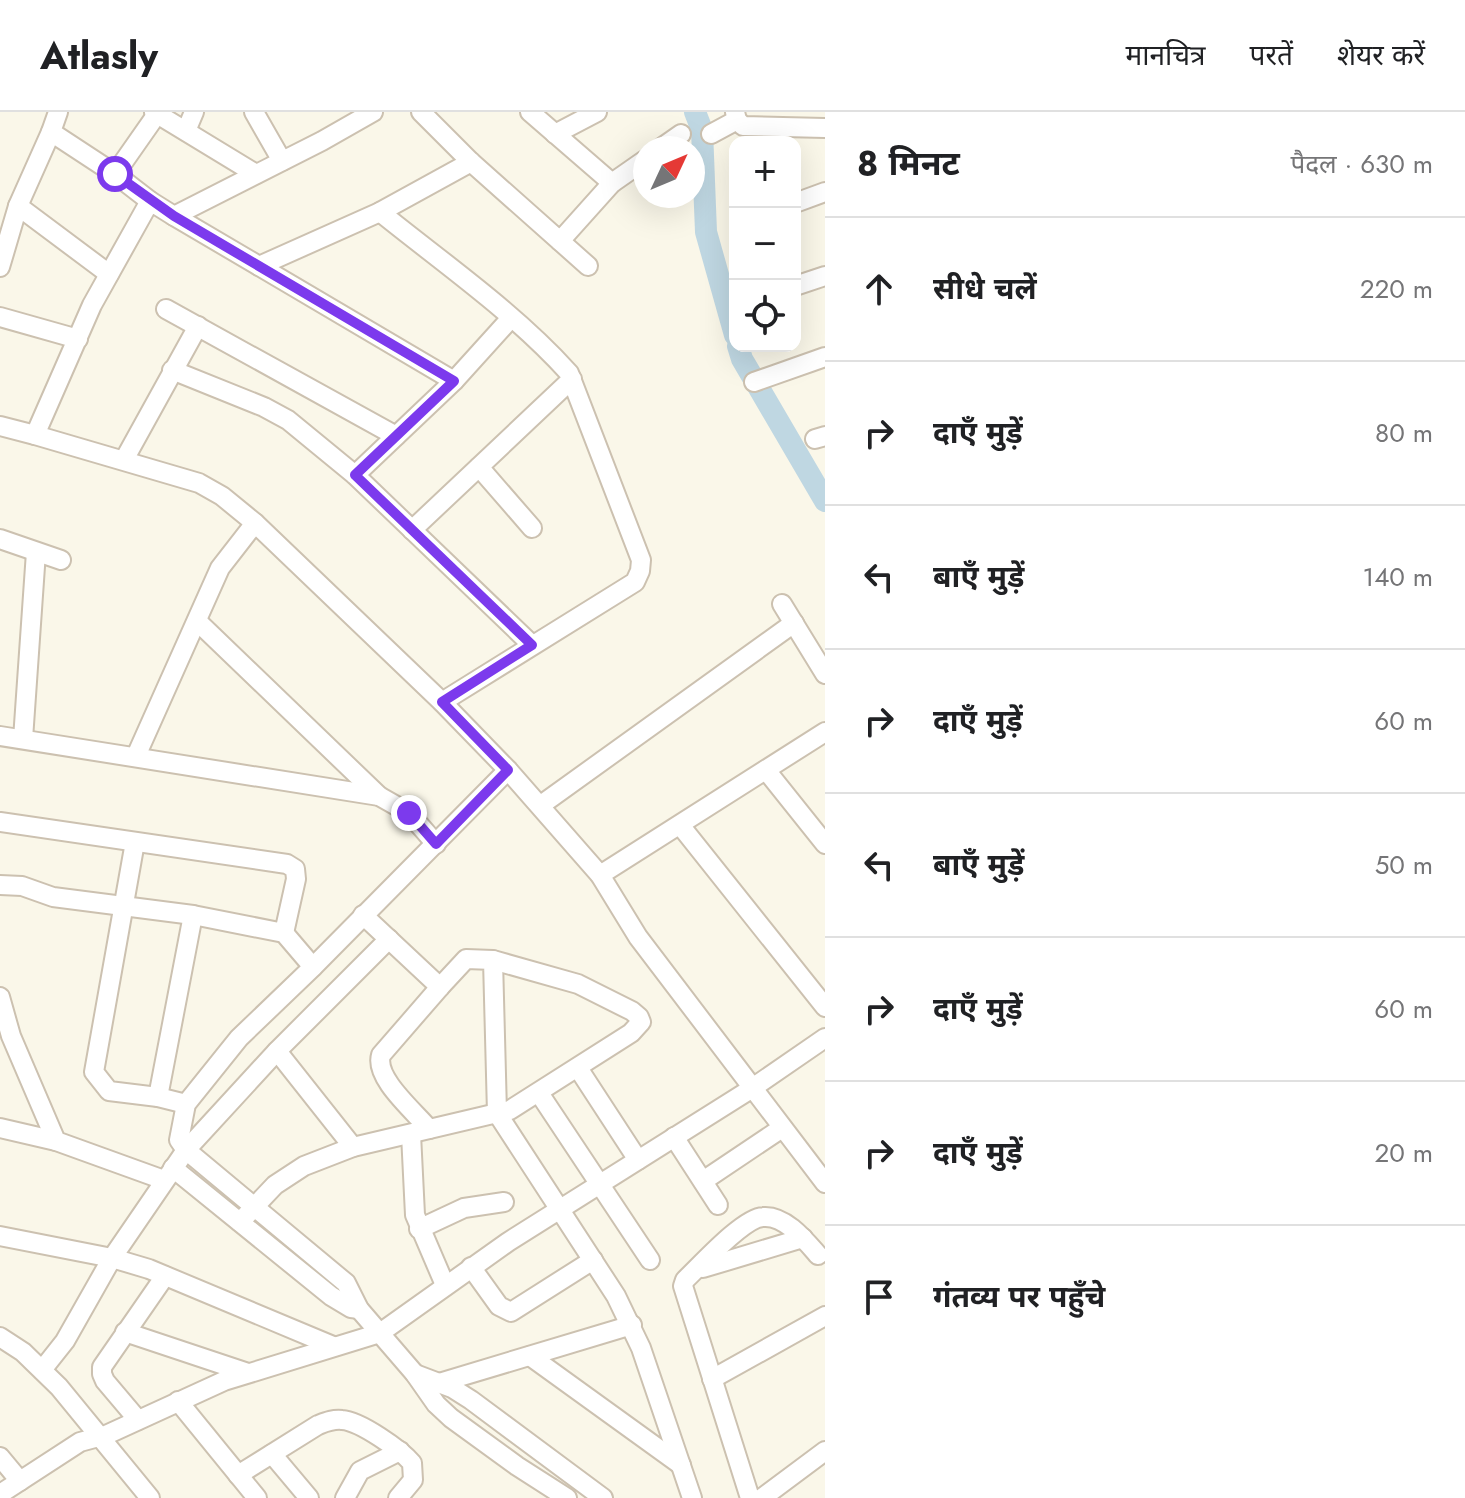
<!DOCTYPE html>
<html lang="hi">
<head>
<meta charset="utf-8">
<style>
  body { margin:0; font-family:Jost,"Noto Sans Devanagari",sans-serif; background:#f6f6f6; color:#202124 }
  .controls { position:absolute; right:24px; top:24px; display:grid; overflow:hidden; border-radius:16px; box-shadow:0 8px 32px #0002 }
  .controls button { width:72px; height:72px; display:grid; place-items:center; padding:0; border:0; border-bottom:2px solid #e0e0e0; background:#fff; color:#202124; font:40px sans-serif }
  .compass { position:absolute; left:633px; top:24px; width:72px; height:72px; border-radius:50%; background:#fff; box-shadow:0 8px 32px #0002; rotate:46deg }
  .stop { position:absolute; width:24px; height:24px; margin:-18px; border:6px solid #7c3aed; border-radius:50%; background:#fff }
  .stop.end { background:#7c3aed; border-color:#fff; box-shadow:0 2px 8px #0008 }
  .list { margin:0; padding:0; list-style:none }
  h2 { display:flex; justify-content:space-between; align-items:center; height:104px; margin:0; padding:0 32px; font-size:34px }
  h2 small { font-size:26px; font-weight:400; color:#757577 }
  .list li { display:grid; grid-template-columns:52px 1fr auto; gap:24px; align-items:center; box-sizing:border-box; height:144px; padding:0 32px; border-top:2px solid #e0e0e0 }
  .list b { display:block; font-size:30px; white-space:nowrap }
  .list em { font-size:26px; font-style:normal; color:#757577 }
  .icon { flex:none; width:44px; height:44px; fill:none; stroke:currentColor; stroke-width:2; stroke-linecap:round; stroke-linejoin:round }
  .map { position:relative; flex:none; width:825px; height:1386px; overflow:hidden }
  header { display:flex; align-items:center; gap:48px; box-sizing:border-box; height:112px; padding:0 40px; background:#fff; border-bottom:2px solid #e0e0e0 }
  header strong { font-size:38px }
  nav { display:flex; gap:44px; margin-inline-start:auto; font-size:28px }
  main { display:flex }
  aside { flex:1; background:#fff }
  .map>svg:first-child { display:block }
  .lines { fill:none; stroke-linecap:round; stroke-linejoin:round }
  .river { stroke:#bfd7e2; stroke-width:22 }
  .minor-casing { stroke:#ccc1b0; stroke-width:22 }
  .minor { stroke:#fff; stroke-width:18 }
  .route { stroke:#7c3aed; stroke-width:10 }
</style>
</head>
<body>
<header>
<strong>Atlasly</strong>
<nav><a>मानचित्र</a><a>परतें</a><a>शेयर करें</a></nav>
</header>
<main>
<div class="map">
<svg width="825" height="1386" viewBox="0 0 825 1386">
  <rect width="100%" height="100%" fill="#faf7e9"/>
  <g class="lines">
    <g class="river">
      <path d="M695 0 702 18 706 120 735 223"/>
      <path d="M738 234 742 247 825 389"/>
    </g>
    <g class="minor-casing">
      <g id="minor">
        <path d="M58 0 51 20 115 62 150 89"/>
        <path d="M154 0 256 62"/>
        <path d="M254 0 282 49"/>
        <path d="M373 0 322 29 174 104 150 89 92 193 35 323 199 371 222 384 255 411 442 590 508 658 313 855 239 926 186 992 179 1028 186 1038 346 1171 359 1197 415 1262 436 1292 451 1306 517 1354 567 1386"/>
        <path d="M421 0 471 50 588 154"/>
        <path d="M530 0 612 71"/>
        <path d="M735 0 737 8 743 14 825 16"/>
        <path d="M186 19 194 0"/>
        <path d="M51 20 18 94 109 162"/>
        <path d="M555 22 597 0"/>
        <path d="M711 22 737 8"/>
        <path d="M661 36 681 22"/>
        <path d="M115 62 157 2"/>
        <path d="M795 91 825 80"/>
        <path d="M380 100C443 151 514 200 569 261L641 448 640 459 635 470 442 590"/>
        <path d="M174 104 259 154 380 100 471 50"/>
        <path d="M560 129 612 71 645 48"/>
        <path d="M259 154 454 269"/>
        <path d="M0 155 18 94"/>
        <path d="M795 174 825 164"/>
        <path d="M166 197 396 324"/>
        <path d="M0 205 78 227"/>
        <path d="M172 258 264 295 288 308 355 363 532 533"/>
        <path d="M754 270 825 245"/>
        <path d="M0 314 35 323"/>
        <path d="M815 327 825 324"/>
        <path d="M124 348 198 214"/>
        <path d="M479 355 532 416"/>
        <path d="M355 363 454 269 511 206"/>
        <path d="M412 418 572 267"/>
        <path d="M0 427 61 448"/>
        <path d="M782 492 825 562"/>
        <path d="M197 509 379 684"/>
        <path d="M0 624 379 684 409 701 436 732"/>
        <path d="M23 627 36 440"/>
        <path d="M136 644 220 456 255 411"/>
        <path d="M508 658 600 763 638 825 825 1071"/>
        <path d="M766 658 825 732"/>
        <path d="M541 693 794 511"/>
        <path d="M0 710 287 752 295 757 296 767 284 821"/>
        <path d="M680 713 825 895"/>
        <path d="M135 730 94 960 109 979 158 985 186 992"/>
        <path d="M600 763 825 620"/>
        <path d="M0 773 22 774 53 785 193 803 284 821 313 855"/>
        <path d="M363 803 440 875 466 847 493 848 497 1001 616 1184 641 1236 692 1386"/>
        <path d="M0 885 11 924 56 1029 164 1068"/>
        <path d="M277 939 353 1035"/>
        <path d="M578 956 638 1048"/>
        <path d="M539 981 650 1148"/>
        <path d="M158 985 193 803"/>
        <path d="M0 1016 56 1029"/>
        <path d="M429 1017C414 999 374 966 381 943L440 875"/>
        <path d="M411 1022 415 1103 445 1173"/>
        <path d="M674 1025 718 1093"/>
        <path d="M173 1056 331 1184 351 1196 359 1197"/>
        <path d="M703 1069 782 1016"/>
        <path d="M240 1110 275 1073 304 1054 353 1035 510 998 631 921 641 910 639 905 632 899 578 872 493 848"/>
        <path d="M419 1117 464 1096 504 1090"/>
        <path d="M0 1124 112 1146 149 1157 333 1234"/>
        <path d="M471 1155 499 1194 511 1200 593 1148"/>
        <path d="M703 1156 803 1126"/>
        <path d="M125 1220 248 1261"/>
        <path d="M0 1225 23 1240 59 1275 150 1386"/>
        <path d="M530 1244 681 1353"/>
        <path d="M42 1258 65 1229 112 1146 186 1038 277 939 389 827"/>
        <path d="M415 1262 452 1276 471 1288 603 1386"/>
        <path d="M712 1267 825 1204"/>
        <path d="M439 1271 632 1213"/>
        <path d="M178 1289 257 1386"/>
        <path d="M138 1308 105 1269 102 1262V1255L165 1164"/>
        <path d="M272 1342 309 1386"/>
        <path d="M0 1345 20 1369"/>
        <path d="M238 1363 318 1313C326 1310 333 1307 342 1308 360 1309 401 1338 412 1351L413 1368 398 1386"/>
        <path d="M0 1382 80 1330 106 1323 224 1269 380 1221 508 1130 751 977 825 926"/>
        <path d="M345 1386 360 1359 400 1339"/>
        <path d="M750 1386 683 1174 685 1168C701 1153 743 1106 763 1105 785 1103 805 1128 818 1143"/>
        <path d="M762 1386 825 1339"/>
      </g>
    </g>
    <use href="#minor" class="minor"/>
  </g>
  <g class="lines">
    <path class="route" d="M115 62 174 104 454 269 355 363 532 533 442 590 508 658 436 732 409 701"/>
  </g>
</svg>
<div class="controls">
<button>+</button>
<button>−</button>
<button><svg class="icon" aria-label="locate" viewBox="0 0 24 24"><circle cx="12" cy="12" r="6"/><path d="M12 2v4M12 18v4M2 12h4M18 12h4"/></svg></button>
</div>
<svg class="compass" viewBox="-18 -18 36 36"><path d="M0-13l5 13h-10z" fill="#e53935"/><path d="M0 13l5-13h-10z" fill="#757577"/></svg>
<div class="stop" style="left:115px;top:62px"></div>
<div class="stop end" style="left:409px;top:701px"></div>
</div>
<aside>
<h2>8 मिनट<small>पैदल · 630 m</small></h2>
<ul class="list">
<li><svg class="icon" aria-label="ahead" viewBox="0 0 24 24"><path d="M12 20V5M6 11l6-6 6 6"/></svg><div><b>सीधे चलें</b></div><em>220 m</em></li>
<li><svg class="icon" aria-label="right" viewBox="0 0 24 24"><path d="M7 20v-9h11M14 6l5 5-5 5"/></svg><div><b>दाएँ मुड़ें</b></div><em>80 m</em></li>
<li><svg class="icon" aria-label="left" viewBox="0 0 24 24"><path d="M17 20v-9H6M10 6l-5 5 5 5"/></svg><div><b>बाएँ मुड़ें</b></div><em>140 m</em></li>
<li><svg class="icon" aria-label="right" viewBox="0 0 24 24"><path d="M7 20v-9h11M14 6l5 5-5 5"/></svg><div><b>दाएँ मुड़ें</b></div><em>60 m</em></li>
<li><svg class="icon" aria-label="left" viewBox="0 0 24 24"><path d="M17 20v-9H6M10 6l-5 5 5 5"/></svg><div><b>बाएँ मुड़ें</b></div><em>50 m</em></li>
<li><svg class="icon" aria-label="right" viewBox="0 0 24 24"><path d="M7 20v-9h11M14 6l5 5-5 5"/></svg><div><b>दाएँ मुड़ें</b></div><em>60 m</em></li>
<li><svg class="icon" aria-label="right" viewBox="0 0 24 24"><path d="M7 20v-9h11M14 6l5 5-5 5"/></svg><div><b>दाएँ मुड़ें</b></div><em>20 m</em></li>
<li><svg class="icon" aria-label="arrive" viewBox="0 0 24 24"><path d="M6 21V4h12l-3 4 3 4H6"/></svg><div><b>गंतव्य पर पहुँचे</b></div></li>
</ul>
</aside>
</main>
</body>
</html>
